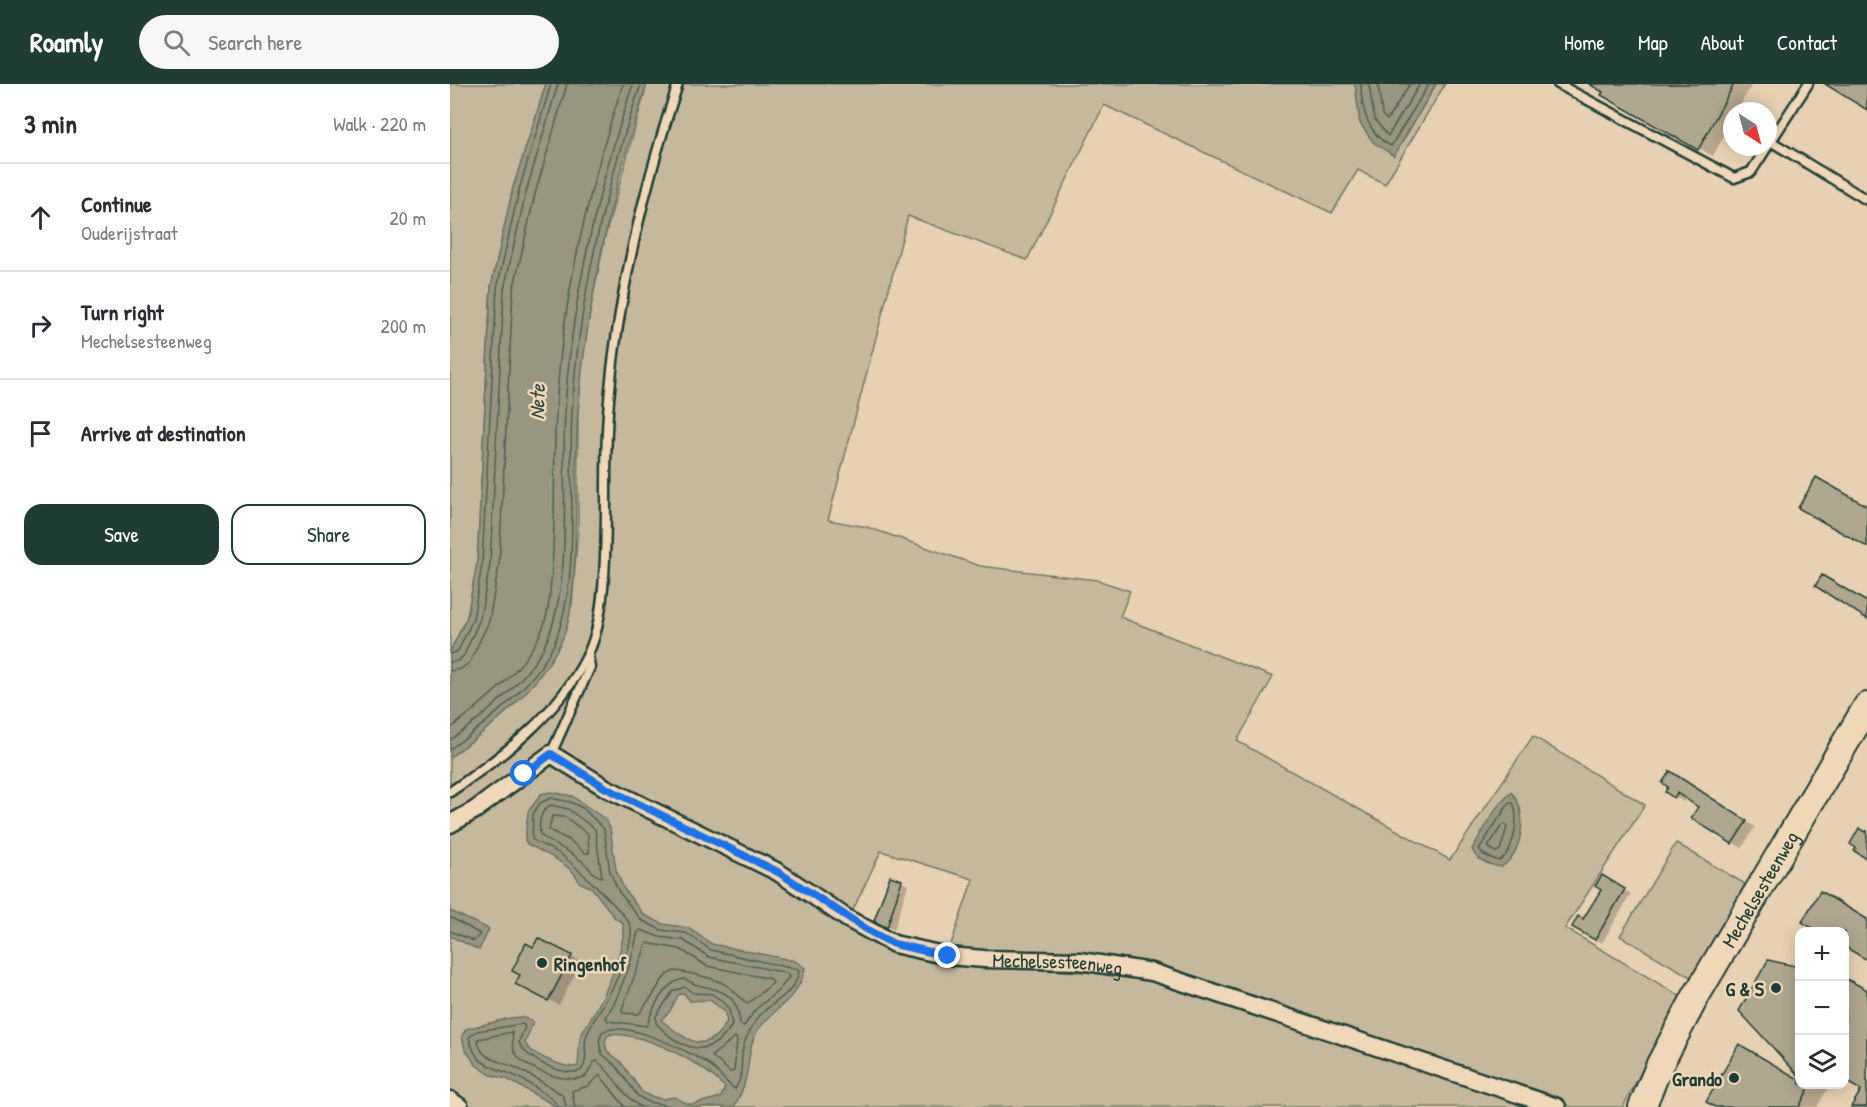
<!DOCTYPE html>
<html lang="en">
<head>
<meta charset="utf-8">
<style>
  body { margin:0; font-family:"Patrick Hand",sans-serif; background:#f7f7f7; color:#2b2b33 }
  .controls { position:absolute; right:18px; bottom:18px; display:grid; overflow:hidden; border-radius:12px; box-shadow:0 3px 15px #0003 }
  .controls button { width:54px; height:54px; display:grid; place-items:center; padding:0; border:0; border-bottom:2px solid #e1e1e2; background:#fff; color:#2b2b33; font:30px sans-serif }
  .compass { position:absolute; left:1273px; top:18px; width:54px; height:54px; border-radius:50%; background:#fff; box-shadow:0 3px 15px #0003; rotate:144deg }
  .stop { position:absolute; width:18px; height:18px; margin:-14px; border:4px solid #1a73e8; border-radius:50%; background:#fff }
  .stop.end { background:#1a73e8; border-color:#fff; box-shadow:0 2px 6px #0008 }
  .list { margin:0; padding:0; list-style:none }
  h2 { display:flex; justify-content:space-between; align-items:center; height:78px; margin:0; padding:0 24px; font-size:26px }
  h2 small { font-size:20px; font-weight:400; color:#7c7c81 }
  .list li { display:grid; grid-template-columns:39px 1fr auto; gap:18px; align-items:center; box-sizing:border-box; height:108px; padding:0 24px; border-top:2px solid #e1e1e2 }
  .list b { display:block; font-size:22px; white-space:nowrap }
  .list p { margin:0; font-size:20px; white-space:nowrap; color:#7c7c81 }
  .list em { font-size:20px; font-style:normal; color:#7c7c81 }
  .actions { display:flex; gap:12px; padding:18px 24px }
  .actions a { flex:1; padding:14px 0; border:2px solid #1f3d34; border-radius:18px; text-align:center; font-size:21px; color:#1f3d34 }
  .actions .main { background:#1f3d34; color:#fff }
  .icon { flex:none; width:33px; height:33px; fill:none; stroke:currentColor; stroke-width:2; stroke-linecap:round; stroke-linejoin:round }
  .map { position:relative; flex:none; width:1417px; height:1023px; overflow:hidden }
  header { display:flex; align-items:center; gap:36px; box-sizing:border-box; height:84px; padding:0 30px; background:#1f3d34; color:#fff }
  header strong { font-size:28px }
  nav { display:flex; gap:33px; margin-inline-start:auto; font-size:21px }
  .search { width:420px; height:54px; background:#f7f7f7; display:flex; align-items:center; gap:15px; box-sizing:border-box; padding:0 21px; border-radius:33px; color:#7c7c81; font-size:22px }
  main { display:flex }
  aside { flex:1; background:#fff }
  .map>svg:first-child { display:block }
  .green { fill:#c6b89d; stroke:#727a68; stroke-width:1.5 }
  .water { fill:#989680; stroke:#687262; stroke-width:1.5; fill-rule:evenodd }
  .shadow { fill:#0003 }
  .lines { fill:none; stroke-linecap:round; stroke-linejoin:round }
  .shore { stroke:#4f6152; stroke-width:1.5 }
  .building { fill:#afa78f; stroke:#1f3d34; stroke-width:1.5 }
  .lane-casing { stroke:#1f3d34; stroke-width:13 }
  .street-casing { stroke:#1f3d34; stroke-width:21 }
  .primary-casing { stroke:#1f3d34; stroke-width:30 }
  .lane { stroke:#efd7b7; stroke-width:8 }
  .street { stroke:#efd7b7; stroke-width:16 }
  .primary { stroke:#efd7b7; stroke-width:26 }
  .route { stroke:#1a73e8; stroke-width:8 }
  .poi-dot { fill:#1f3d34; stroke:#efd7b7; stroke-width:2 }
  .labels { text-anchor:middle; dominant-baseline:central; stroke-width:5; stroke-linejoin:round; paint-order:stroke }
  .street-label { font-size:20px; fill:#1f3d34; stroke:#efd7b7 }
  .poi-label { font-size:20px; font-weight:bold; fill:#1f3d34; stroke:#efd7b7; text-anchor:end }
  .water-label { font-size:21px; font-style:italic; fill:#314a3f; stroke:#efd7b7 }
</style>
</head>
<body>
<header>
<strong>Roamly</strong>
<div class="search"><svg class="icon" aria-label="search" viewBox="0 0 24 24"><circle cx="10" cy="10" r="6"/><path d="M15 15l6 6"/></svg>Search here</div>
<nav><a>Home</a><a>Map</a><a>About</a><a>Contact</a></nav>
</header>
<main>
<aside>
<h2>3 min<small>Walk · 220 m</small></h2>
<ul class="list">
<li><svg class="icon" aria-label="ahead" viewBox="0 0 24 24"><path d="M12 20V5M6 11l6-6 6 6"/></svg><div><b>Continue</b><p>Ouderijstraat</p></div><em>20 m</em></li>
<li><svg class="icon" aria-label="right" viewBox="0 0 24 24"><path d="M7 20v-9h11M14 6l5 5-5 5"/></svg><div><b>Turn right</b><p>Mechelsesteenweg</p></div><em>200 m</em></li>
<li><svg class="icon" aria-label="arrive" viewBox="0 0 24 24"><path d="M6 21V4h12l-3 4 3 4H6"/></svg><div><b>Arrive at destination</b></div></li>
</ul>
<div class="actions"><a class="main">Save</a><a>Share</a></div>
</aside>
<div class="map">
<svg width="1417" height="1023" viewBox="0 0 1417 1023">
  <rect width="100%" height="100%" fill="#e7d1b2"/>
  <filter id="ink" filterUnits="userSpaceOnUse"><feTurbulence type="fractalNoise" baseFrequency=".0167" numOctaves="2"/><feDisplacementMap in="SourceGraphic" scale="12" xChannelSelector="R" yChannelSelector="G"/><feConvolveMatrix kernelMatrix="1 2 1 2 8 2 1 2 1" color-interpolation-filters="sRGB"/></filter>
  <g filter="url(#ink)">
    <g class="green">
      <path d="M0 0H96L63 104 41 203 27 479 17 533 0 568Z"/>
      <path d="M197 0H905L910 39 944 72 986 0H995L935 100 908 86 882 129 654 21 577 176 458 132 378 436 417 443 530 482 647 496 680 507 670 533 823 593 787 657 1000 776 1083 652 1195 721 1115 844 1230 912 1173 1023H1122L739 893 499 866 523 795 431 767 401 830 122 678 115 667 101 681 326 798 434 863 495 881 670 890 743 907 1090 1023H0V673L62 623 122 521 128 444V330L135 252 155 153Z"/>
      <path d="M1226 759 1295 800 1242 894 1170 852Z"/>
    </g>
    <g class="water">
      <path d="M96 0H197C162 105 137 216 128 327 124 381 128 436 124 490 122 513 121 539 110 560 86 607 42 643 0 673V568L17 533 27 479 41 203 63 104Z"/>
      <path d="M905 0H986L944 72 923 58 910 39Z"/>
      <path d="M101 708 122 712 156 736 160 744 166 786 174 805 194 831 213 840 238 844 262 860 345 877 355 884C350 915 321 925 306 949 298 964 300 977 296 993 294 1004 289 1014 284 1023H107L57 995 41 991 26 981 15 965 12 952 16 945 60 934 72 933 83 938 75 959C80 970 116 986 128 982L130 953 153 913 167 879 173 853V839L165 834 142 804 129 798C125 782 92 768 77 760L75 756 78 728 91 710ZM234 909 240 917 260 916 274 927 277 938C255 974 236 955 211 936L220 927 228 911ZM161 950C200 951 247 976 275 1003L271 1013 244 1020H238L224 1013 213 1015 199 1012 192 1008 170 977 157 967 155 958 157 952Z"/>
      <path d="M1061 708C1079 725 1073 771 1051 783 1039 781 1026 777 1022 765L1047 723Z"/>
      <path d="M0 827 39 845 29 866 0 852Z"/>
    </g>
    <g class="shadow">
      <path d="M1152 0H1302L1287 27H1282V37L1263 72 1153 11Z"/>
      <path d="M1229 695 1305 743 1292 764 1243 734 1250 722 1237 713 1234 718 1217 708Z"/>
      <path d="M1153 793 1181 810 1152 859 1124 842 1134 837 1153 805Z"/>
      <path d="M451 797 458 801 444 846 426 837Z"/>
      <path d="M121 872 131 878 109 921 77 905 71 891Z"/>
      <path d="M1394 895 1417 908V1023H1403L1413 1006 1394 995Z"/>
      <path d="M1350 1000 1361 1004 1359 1000H1380L1367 1023H1268Z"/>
    </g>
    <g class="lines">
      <g class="shore">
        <path d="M911 0C911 24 918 51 941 62L979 0"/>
        <path d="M919 0 924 35 938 52 970 0"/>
        <path d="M928 0 932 31 937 36 960 0"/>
        <path d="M0 570 8 567 23 535 32 480 47 204 69 106 101 0"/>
        <path d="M0 578 8 577 14 571 30 535 40 480 54 205 76 108 108 0"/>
        <path d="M0 587 11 585 20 578 39 537 49 481 63 207 85 110 117 0"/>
        <path d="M0 645C33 618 71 590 90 550 100 530 100 506 102 483 106 432 103 380 106 329 111 220 139 103 173 0"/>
        <path d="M0 656C34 633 85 590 99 551 123 486 111 399 115 329 120 219 148 105 183 0"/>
        <path d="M0 665C36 640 90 597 106 555 131 488 118 399 122 329 128 218 155 105 191 0"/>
        <path d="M1059 719H1063C1070 734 1064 768 1049 777L1034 771 1029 765Z"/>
        <path d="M101 721 118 725 145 745 152 793C142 791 141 785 134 779 121 767 104 761 90 751 89 740 89 726 101 721Z"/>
        <path d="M102 732 115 733 138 750 139 769H135L119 756 99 746Z"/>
        <path d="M1052 741 1056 740 1057 744 1050 766 1046 768 1038 763Z"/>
        <path d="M0 833 30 850 24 857 0 847"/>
        <path d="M191 846 209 853 233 856 259 873 337 889 339 893 329 906 305 926 294 942 290 940C288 910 272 906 248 901 243 900 239 897 234 895 214 898 202 925 197 942L158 937 156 933 165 918 179 883 188 848Z"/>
        <path d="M197 859 230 865 257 882 321 895 323 899 297 920C279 902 276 898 251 892 220 885 220 882 203 911 198 918 193 923 189 930L173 929 172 925Z"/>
        <path d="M235 903 243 909 262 910 271 916 279 925 282 941C260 977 230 966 206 939V932L223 907Z"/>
        <path d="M285 953 287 956 284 987 280 988 262 972Z"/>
        <path d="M108 1023C107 1015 68 992 58 989 36 981 25 979 19 953L27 947 73 940 75 943 69 958C74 975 115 993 130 987 140 977 133 965 136 953 138 947 142 941 144 936 158 914 183 870 181 843 180 833 120 777 110 770 101 764 90 761 82 755L83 730 90 719 101 714 120 718 133 724 154 745 160 788 169 808 191 836 211 846 236 849 261 866 349 886C347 909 324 916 310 931 304 939 295 954 293 964 290 978 294 993 285 1005 275 999 266 984 254 977 233 965 174 935 152 948L149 958 152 970 166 982 188 1012 198 1018 226 1023"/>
        <path d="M116 1023C115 1018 115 1014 111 1010 104 1005 70 985 62 982 48 977 28 974 28 955L62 948C64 955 60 962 66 970 75 986 120 1001 136 992L144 978 147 977C164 990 174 1014 191 1023"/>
        <path d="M125 1023 122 1007 138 1002 150 991 175 1023"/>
      </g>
    </g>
    <g class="building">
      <path d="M1139 0H1284L1248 66 1151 11 1153 8Z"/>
      <path d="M1375 0H1417V26Z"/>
      <path d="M1366 393 1417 422V463L1348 424Z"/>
      <path d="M1372 491 1417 518V535L1365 502Z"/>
      <path d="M1220 687 1297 737 1282 760 1241 734 1248 723 1227 709 1224 714 1215 708 1218 703 1212 699Z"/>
      <path d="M1409 744 1416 748 1417 746V775L1404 767 1406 764 1400 760Z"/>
      <path d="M1152 791 1175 805 1145 856 1122 843 1128 832 1133 835 1151 806 1145 802Z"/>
      <path d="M440 792 452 796 437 844 424 837Z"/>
      <path d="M1370 807 1417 835V876L1395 863V848H1368L1352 838Z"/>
      <path d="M88 854 122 871 98 917 65 900 70 891 62 887 76 859 83 863Z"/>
      <path d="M1318 876 1350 883V993L1289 927Z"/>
      <path d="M1395 894 1417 906V1023H1401L1411 1006 1395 997Z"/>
      <path d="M1289 960 1350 996V1000H1361L1349 1023H1265L1256 1018Z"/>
    </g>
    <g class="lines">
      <g class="lane-casing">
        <g id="lane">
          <path d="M1108 0 1284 94 1301 88 1358 0"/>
          <path d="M1322 58 1417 116"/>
          <path d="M101 670 140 583 138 571"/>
          <path d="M0 708C53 672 108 631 137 572 149 548 152 518 154 492 158 438 154 383 158 329 166 217 193 106 228 0"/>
        </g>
      </g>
      <g class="street-casing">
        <g id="street">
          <path id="s1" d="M0 740 25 726 101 670 156 704 328 788 398 835 444 860 498 872 534 875 630 877 702 888 1107 1023"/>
          <path d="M0 1016 10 1023"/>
        </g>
      </g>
      <g class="primary-casing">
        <g id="primary">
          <path id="s2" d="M1192 1023 1210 980 1246 912 1417 622"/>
        </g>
      </g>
      <use href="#lane" class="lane"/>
      <use href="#street" class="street"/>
      <use href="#primary" class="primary"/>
    </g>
  </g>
  <g class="lines" filter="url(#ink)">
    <path class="route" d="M74 690 101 670 156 704 328 788 421 848 444 860 498 872"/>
  </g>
  <g class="poi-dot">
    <circle cx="92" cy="879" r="6"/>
    <circle cx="1326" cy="904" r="6"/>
    <circle cx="1284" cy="994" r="6"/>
  </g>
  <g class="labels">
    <g class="street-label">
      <text stroke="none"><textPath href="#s2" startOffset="248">Mechelsesteenweg</textPath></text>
      <text stroke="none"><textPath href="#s1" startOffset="681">Mechelsesteenweg</textPath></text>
    </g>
    <g class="poi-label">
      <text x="104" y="879" text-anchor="start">Ringenhof</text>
      <text x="1314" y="904">G &amp; S</text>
      <text x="1272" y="994">Grando</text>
    </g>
    <g class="water-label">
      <text transform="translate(87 318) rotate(-88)">Nete</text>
    </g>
  </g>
</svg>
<div class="controls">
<button>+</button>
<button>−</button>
<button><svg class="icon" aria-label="layers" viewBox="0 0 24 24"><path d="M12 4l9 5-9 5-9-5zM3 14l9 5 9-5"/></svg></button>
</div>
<svg class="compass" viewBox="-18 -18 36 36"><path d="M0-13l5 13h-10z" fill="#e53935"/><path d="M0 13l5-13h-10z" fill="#7c7c81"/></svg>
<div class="stop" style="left:74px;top:690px"></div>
<div class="stop end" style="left:498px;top:872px"></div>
</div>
</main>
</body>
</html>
